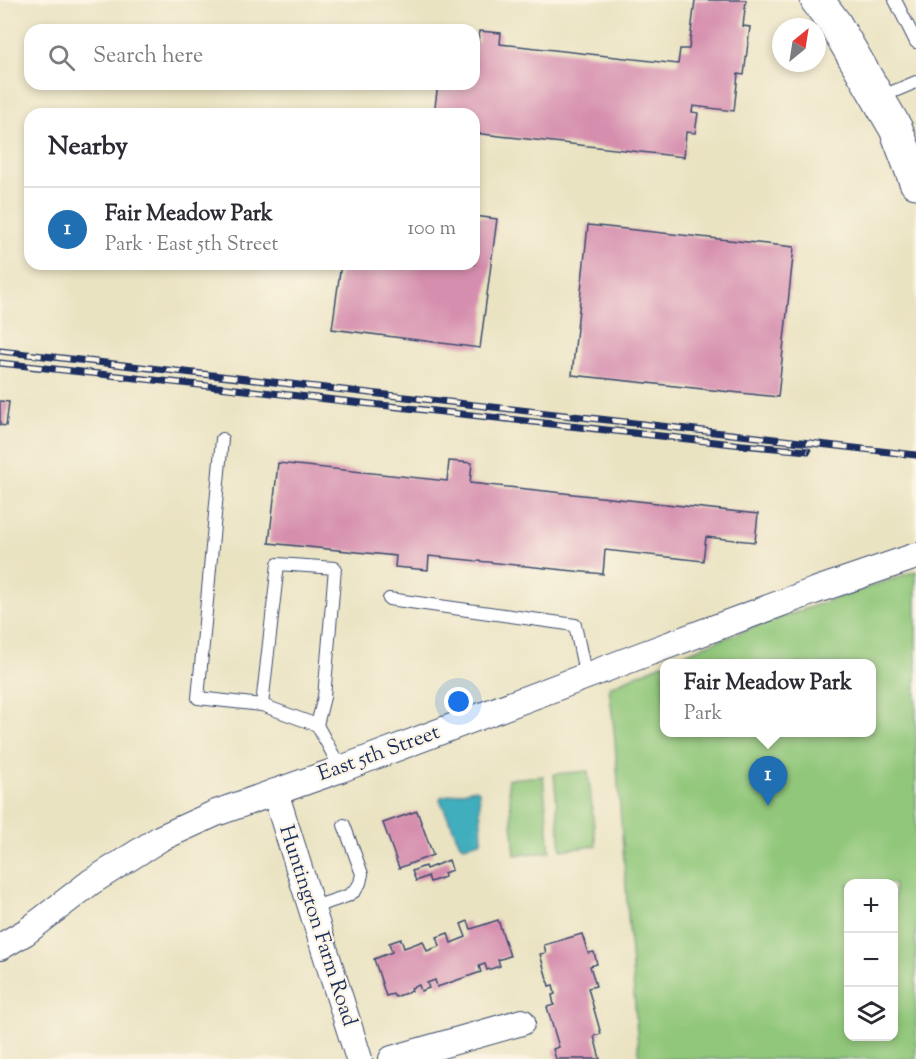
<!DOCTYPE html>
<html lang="en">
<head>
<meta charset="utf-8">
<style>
  body { margin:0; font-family:"Sorts Mill Goudy",serif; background:#f7f7f7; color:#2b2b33 }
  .controls { position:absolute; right:18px; bottom:18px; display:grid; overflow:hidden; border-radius:12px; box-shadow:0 3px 9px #0003 }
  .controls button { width:54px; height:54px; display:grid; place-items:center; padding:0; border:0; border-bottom:2px solid #e1e1e2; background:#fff; color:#2b2b33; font:30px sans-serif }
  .compass { position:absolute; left:772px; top:18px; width:54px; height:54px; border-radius:50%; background:#fff; box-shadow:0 3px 9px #0003; rotate:30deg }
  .you { position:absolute; left:459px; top:702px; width:21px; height:21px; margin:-15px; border:4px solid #fff; border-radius:50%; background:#1a73e8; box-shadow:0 0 0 9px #1a73e833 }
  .badge { display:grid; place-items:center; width:39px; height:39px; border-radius:50%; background:#1f6fb2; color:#fff; font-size:20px; font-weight:700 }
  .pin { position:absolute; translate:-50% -50px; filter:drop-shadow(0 2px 3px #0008) }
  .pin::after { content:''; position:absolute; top:32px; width:21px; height:18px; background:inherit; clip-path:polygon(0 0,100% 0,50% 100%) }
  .popup { position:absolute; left:660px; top:659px; width:216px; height:78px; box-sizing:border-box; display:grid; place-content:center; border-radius:12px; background:#fff; filter:drop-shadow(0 2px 4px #0005); font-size:20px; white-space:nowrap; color:#7c7c81 }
  .popup b { font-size:22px; color:#2b2b33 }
  .popup::after { content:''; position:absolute; left:50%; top:100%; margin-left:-12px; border:12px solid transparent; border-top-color:#fff }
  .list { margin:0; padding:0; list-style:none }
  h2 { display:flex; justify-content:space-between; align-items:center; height:78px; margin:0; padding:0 24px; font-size:26px }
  h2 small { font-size:20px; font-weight:400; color:#7c7c81 }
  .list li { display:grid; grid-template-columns:39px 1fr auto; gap:18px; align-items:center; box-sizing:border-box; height:84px; padding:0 24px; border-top:2px solid #e1e1e2 }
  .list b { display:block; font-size:22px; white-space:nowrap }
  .list p { margin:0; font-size:20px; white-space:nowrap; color:#7c7c81 }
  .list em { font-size:20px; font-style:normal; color:#7c7c81 }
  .icon { flex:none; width:33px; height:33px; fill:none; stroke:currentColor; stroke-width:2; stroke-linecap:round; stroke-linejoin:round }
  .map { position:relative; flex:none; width:916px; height:1059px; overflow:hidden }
  .search { position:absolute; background:#fff; box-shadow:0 3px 9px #0003; left:24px; top:24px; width:456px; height:66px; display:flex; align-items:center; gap:15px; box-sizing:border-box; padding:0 21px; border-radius:18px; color:#7c7c81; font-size:22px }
  .panel { position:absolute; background:#fff; box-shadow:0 3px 9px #0003; left:24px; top:108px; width:456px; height:162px; border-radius:18px }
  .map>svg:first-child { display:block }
  .green { fill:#91c77a; stroke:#567b6c; stroke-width:1.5; fill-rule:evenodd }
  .water { fill:#3faebc; stroke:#2d6e8d; stroke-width:1.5 }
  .building { fill:#d68eae }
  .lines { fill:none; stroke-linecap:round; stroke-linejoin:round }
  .lane-casing { stroke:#3a4a6d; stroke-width:14 }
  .street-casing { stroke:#3a4a6d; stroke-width:28 }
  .secondary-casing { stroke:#3a4a6d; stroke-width:35 }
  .lane { stroke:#fff; stroke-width:12 }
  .street { stroke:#fff; stroke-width:26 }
  .secondary { stroke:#fff; stroke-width:33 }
  .rail-casing { stroke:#1b2f5e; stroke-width:7 }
  .rail { stroke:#fcf5e5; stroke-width:4.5; stroke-dasharray:14; stroke-linecap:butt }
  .labels { text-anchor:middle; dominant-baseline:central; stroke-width:4.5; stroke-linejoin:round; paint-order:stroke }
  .street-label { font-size:21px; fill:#1b2f5e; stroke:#fcf5e5 }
</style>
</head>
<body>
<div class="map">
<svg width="916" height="1059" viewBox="0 0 916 1059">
  <rect width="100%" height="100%" fill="#fcf5e5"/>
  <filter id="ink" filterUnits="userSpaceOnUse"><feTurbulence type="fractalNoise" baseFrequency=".0167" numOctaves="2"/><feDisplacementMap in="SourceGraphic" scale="12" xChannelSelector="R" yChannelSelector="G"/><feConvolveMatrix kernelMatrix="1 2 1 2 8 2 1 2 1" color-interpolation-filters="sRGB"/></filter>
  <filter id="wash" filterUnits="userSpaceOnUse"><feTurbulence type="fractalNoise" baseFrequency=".008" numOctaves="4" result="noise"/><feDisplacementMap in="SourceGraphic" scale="24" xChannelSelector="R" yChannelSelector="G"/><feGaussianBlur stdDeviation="1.35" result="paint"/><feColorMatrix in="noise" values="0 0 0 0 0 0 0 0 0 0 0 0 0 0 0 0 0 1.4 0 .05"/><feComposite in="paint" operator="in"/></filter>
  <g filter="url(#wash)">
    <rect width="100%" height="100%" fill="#eae3c2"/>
    <g class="green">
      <path d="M916 571V1059H639L614 729 609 687 706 645 808 608ZM664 664H872V732H664ZM848 884H894V1036H848Z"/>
      <path d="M588 771 596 846 561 850 554 774Z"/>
      <path d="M543 776 550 852 515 855 508 779Z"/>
    </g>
    <path class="water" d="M475 789 479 791 482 839 480 842 464 846 460 844 440 800 441 797Z"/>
    <g id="blocks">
      <g class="building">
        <path d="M695 0H746L743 26 750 27 744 75 738 74 734 111 693 106 692 112 698 113 695 133 686 132 684 157 474 133V114H434L438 84H474V42L478 43 479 31 501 33 500 44 678 64 680 49H689Z"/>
        <path d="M474 216 497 219 480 348 332 329 341 264H474Z"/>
        <path d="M588 225 794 247 778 397 572 375Z"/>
        <path d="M0 401 9 402 6 426 0 425Z"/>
        <path d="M449 461 472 463 470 483 758 514 755 542 706 537 703 561 605 550 603 574 429 556 428 570 395 567 396 556 269 543 278 463 447 481Z"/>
        <path d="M417 811 433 855 399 868 383 823Z"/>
        <path d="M449 860 452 870 444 873 445 877 430 882 428 876 416 881 412 871 425 866 426 869Z"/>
        <path d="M498 920 510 956 498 960 500 966 487 970 485 964 479 966 481 972 437 987 435 980 427 983 429 988 421 991 419 985 411 988 412 991 395 997 393 994 386 996 374 959 392 952 389 943 401 939 404 948 423 941 427 951 440 946 437 937 448 933 451 943 466 937 461 924 468 921 471 929Z"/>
        <path d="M582 934 588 953 594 952 597 964 590 966 596 986 588 988 601 1034 594 1036 600 1059H556L553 1049 559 1047 547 1007 554 1005 552 995 555 994 553 985 549 986 540 954 546 953 544 945Z"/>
      </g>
    </g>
  </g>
  <g filter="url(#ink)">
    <use href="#blocks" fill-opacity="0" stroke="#3a4a6d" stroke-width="1.5"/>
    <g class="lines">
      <g class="lane-casing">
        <g id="lane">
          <path d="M895 0 916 42"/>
          <path d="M878 98 916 82"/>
          <path d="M222 439 198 698 262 705"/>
          <path d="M389 599 575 625 586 677"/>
          <path d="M317 725 324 697 335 568 278 564 262 705 317 725 341 769"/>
          <path d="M311 908 347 896 355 891 360 883 362 874 344 825"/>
        </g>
      </g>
      <g class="street-casing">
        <g id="street">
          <path d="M275 792 359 1059"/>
          <path d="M0 947 26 932 91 882 161 838 216 813 341 769 642 655 814 591 916 556"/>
          <path d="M392 1059 522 1022"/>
        </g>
      </g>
      <g class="secondary-casing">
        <path id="secondary" d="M817 0 835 24 896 129 916 182"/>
      </g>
      <use href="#lane" class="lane"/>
      <use href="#street" class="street"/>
      <use href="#secondary" class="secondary"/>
      <g class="rail-casing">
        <g id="rail">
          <path d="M0 351 916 455"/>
          <path d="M0 363 742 445 808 451"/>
        </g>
      </g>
      <use href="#rail" class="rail"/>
    </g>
  </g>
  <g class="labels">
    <g class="street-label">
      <text transform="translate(379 754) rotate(-20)">East 5th Street</text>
      <text transform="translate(317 926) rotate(72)">Huntington Farm Road</text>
    </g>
  </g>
</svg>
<div class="controls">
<button>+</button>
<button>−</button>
<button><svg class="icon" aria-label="layers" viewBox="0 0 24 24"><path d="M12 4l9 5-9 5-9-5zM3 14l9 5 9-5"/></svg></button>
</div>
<svg class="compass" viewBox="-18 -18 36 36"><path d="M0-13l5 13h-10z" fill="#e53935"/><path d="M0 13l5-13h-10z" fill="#7c7c81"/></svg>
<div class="you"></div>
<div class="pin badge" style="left:768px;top:806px">1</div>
<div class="popup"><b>Fair Meadow Park</b>Park</div>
<div class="search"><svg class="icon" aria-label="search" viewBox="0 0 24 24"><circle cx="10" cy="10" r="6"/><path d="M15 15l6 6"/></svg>Search here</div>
<section class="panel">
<h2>Nearby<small></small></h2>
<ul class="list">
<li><span class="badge">1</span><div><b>Fair Meadow Park</b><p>Park · East 5th Street</p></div><em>100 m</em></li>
</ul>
</section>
</div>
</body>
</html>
